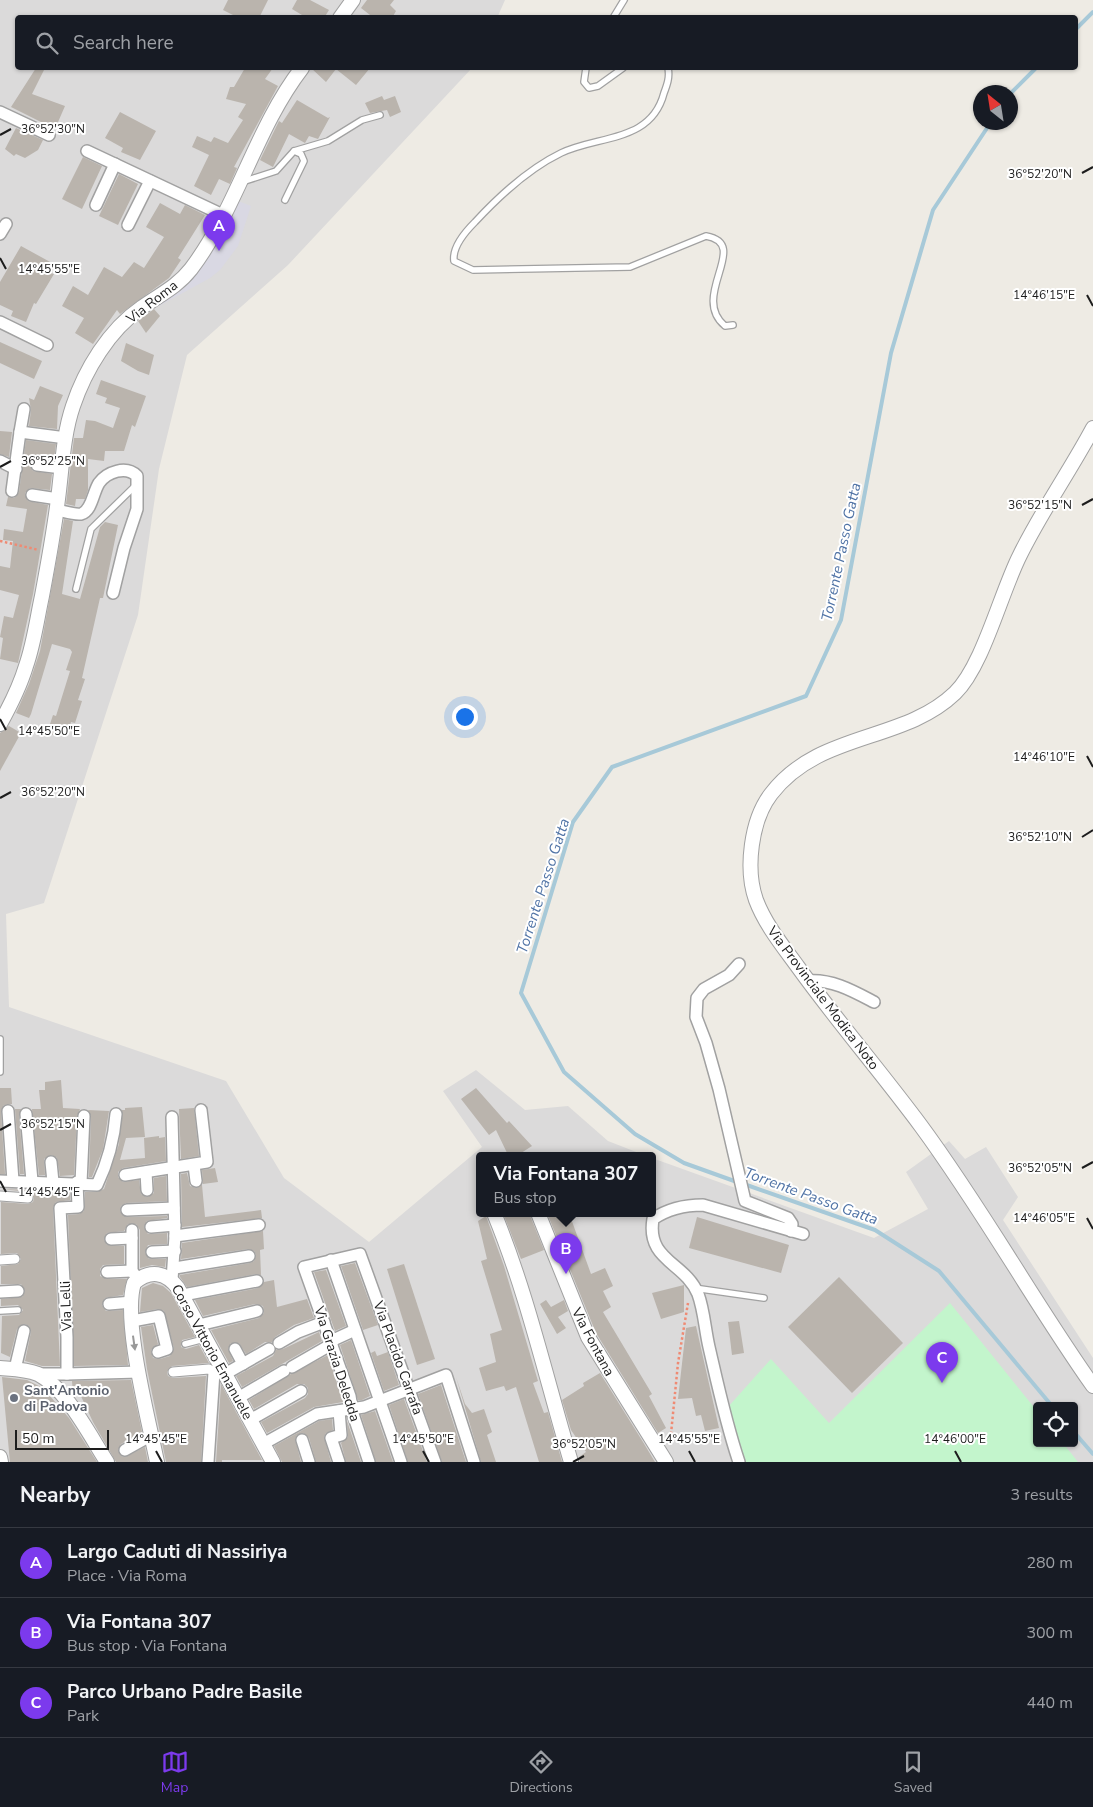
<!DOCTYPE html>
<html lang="en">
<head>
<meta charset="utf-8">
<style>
  body { margin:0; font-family:"Nunito Sans",sans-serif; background:#20242c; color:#f1f3f6 }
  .controls { position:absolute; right:15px; bottom:15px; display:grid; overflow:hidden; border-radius:5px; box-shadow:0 1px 4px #0004 }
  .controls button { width:45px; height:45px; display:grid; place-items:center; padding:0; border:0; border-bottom:1px solid #363941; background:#171b24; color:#f1f3f6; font:25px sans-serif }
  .compass { position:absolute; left:973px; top:85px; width:45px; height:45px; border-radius:50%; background:#171b24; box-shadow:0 1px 4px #0004; rotate:330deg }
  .scale { position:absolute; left:15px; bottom:12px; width:94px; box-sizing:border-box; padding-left:5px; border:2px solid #1d1d1d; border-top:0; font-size:14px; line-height:18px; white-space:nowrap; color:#1d1d1d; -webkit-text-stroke:4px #fff; paint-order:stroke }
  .you { position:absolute; left:464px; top:716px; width:18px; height:18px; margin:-12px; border:4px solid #fff; border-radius:50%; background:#1a73e8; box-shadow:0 0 0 8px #1a73e833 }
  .badge { display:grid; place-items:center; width:32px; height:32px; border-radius:50%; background:#7c3aed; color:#fff; font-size:16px; font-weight:700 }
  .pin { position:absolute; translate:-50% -41px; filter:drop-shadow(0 1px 2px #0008) }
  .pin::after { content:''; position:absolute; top:26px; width:18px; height:15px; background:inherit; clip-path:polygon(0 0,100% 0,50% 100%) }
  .popup { position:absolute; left:476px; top:1152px; width:180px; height:65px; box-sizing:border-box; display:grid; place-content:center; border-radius:5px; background:#171b24; filter:drop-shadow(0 1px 4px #0005); font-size:16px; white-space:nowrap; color:#9ea1a6 }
  .popup b { font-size:19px; color:#f1f3f6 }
  .popup::after { content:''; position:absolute; left:50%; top:100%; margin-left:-10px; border:10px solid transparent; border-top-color:#171b24 }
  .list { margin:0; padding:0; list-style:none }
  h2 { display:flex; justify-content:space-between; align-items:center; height:65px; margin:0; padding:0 20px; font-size:21px }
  h2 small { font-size:16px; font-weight:400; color:#9ea1a6 }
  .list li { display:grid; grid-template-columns:32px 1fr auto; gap:15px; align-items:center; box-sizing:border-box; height:70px; padding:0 20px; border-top:1px solid #363941 }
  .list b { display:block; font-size:19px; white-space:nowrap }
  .list p { margin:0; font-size:16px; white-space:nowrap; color:#9ea1a6 }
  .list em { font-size:16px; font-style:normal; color:#9ea1a6 }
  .icon { flex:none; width:28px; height:28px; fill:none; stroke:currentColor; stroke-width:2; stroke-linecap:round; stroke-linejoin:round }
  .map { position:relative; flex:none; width:1093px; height:1462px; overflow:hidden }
  .search { position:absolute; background:#171b24; box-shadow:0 1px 4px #0004; left:15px; right:15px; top:15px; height:55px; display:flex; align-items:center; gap:12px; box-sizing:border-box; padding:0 18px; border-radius:5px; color:#9ea1a6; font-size:19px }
  .sheet { height:275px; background:#171b24 }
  nav { display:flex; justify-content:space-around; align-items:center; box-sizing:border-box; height:70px; border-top:1px solid #363941; background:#171b24; font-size:14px; color:#9ea1a6 }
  nav a { display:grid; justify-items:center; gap:2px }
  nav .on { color:#7c3aed }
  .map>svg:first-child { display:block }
  .residential { fill:#dbdada; fill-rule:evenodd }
  .park { fill:#c3f5cc }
  .plaza { fill:#d9d8e3 }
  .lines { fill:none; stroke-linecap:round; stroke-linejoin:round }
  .stream { stroke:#a7c9d8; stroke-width:4 }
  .building { fill:#bab4ad }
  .service-casing { stroke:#a1a1a1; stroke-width:8 }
  .pedestrian-casing { stroke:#a1a1a1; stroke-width:11 }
  .minor-casing { stroke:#a1a1a1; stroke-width:14 }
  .tertiary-casing { stroke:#a1a1a1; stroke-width:16 }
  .path { stroke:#ef8a73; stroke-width:2.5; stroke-dasharray:2.5 2.5; stroke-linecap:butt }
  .service { stroke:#fff; stroke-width:5.5 }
  .pedestrian { stroke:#fff; stroke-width:9 }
  .minor { stroke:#fff; stroke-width:11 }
  .tertiary { stroke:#fff; stroke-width:14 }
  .oneway { fill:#999 }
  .ticks { fill:none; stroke:#1d1d1d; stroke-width:2 }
  .worship-dot { fill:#6b7280; stroke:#fff; stroke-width:2 }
  .labels { text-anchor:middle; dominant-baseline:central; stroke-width:4; stroke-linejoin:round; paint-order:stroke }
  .street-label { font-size:14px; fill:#1d1d1d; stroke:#fff }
  .worship-label { font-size:14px; font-weight:bold; fill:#5b616d; stroke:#fff; text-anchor:start }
  .water-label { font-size:15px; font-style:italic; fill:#5174a6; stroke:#fff }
  .ticks-label { font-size:12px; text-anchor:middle; fill:#1d1d1d; stroke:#fff; stroke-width:4; stroke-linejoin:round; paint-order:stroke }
</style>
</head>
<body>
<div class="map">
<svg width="1093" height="1462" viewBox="0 0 1093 1462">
  <rect width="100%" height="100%" fill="#eeebe4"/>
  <path class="residential" d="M0 0H505L497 18H18V68H472L288 265 187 355 159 469 138 615 44 903 6 914 9 1007 226 1081 284 1178 369 1242 482 1147 443 1091 476 1070 525 1110 568 1106 608 1141 644 1155H480V1213H652V1158L874 1238 928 1209 906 1172 949 1141 965 1159 986 1147 1018 1197 1003 1220 1093 1358V1462H0ZM1037 1406H1074V1443H1037Z"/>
  <path class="park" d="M950 1303 1037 1411V1443H1063L1078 1462H745L728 1407 771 1359 829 1423Z"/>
  <path class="plaza" d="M233 199 251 206 238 246 220 270 210 278 159 306 155 300 165 294Z"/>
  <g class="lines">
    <g class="stream">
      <path d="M1076 29 1093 12"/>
      <path d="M1010 94 1036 68"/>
      <path d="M737 1182 684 1163 635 1134 564 1072 521 993 573 822 612 767 806 696 841 620 891 353 933 210 991 122"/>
      <path d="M744 1184 875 1230 939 1271 1052 1406"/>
      <path d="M1074 1432 1093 1454"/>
    </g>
  </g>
  <g class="building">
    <path d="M228 0H268L259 18H239L223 10Z"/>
    <path d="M297 0H310L329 10 324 18H307L292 9Z"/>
    <path d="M367 0H394L390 5 396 11 392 18H374L361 8Z"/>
    <path d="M36 68H45L32 94 65 106 55 129 11 107Z"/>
    <path d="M245 68H273L265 79 278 86 234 167 237 168 230 184 219 179 211 195 194 186 209 155 192 147 197 136 211 142 214 137 228 143 243 120 238 117 246 104 226 99 230 87H234Z"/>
    <path d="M311 68H370L356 85 336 69 326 82Z"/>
    <path d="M382 96 384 100 395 96 401 112 390 117 387 110 370 113 365 103Z"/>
    <path d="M297 100 328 118 330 117 318 139 309 136 305 143 289 134 273 167 260 160 279 121 282 123Z"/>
    <path d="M120 112 156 131 140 160 121 152 123 148 105 138Z"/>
    <path d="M16 128 43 140 38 150 25 158 16 154 14 156 5 149Z"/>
    <path d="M83 157 102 166 82 209 62 199Z"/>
    <path d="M119 174 138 184 118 225 99 216Z"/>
    <path d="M160 203 180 214 185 205 205 215 178 258 181 260 169 278 120 314 117 310 93 344 75 333 84 318 62 306 73 286 88 295 104 267 122 277 134 262 144 268 164 237 146 227Z"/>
    <path d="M21 246 52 263 54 268 51 273 54 274 36 304 34 303 26 322 11 316 13 311 0 305V282Z"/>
    <path d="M154 309 160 316 146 333 138 321Z"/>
    <path d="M0 342 42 361 34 379 0 363Z"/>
    <path d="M126 343 154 355 149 375 138 371 121 361Z"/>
    <path d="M101 380 146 396 135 427 132 425 124 451H105L104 461 88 459V490L85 499H76L75 506 66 504 74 438H83L86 420 95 421 113 428 120 408 105 403 107 398 96 394Z"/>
    <path d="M40 386 63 395 58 406 57 429 29 426 31 410 29 398 34 400Z"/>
    <path d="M0 431 12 432 9 457 0 454Z"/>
    <path d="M26 440 56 444 54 459 35 458 30 464 33 471 52 474 50 490 30 488 25 493 28 501 48 505 33 594 18 663 0 659 3 638 0 637 4 616 13 618 19 595 0 590V566L10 568 13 541 3 540 4 529 23 532 27 509 6 506 8 497 14 498 19 492Z"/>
    <path d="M64 519 73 521 62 594 80 599 100 527 105 522 118 525 103 598H100L82 678 85 679 78 700 82 701 75 723 71 722 67 736 58 733 57 736 47 733 53 715 56 716 70 671 66 670 72 652 70 649 52 644 31 714 29 718 16 713 29 684 40 651Z"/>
    <path d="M9 726 21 733 0 771V733Z"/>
    <path d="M61 1080 63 1108 80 1109 77 1116 74 1175 60 1176 57 1158 51 1155 44 1159 45 1175H39L32 1109H41L39 1090H45V1082Z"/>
    <path d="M0 1088H11L12 1104 4 1105 1 1111 5 1174H0Z"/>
    <path d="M476 1088 507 1123 509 1121 532 1146 518 1155H508L496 1130 489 1135 461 1099Z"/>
    <path d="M142 1107 145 1137 126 1138 120 1160 145 1158 144 1138 159 1136V1138L165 1137 166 1161 123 1168 118 1172V1177L123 1182 139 1180 141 1194 147 1197 154 1193V1178L166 1176 167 1201 126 1203 121 1206 120 1211 127 1217 167 1216V1218L147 1221 144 1227 148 1234 167 1233V1244L148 1245 145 1252 149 1259H166L165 1267 152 1265 140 1268V1230L136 1224H128L124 1231 107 1233 104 1239 107 1245 124 1246V1264L103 1265 100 1269V1276L107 1279H127L123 1295 105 1298 102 1305 106 1311 123 1310 128 1365 74 1366 68 1215 79 1214 84 1211 85 1192H97L104 1189 119 1144 122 1110H125V1108Z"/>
    <path d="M194 1108 199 1156 181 1159 179 1109Z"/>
    <path d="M15 1109H21L19 1115 24 1174H20Z"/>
    <path d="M88 1110 109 1111 103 1149 92 1177H89L91 1116Z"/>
    <path d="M215 1168 218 1182 203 1184 202 1170Z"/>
    <path d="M187 1173 190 1186 196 1188 202 1185 205 1217 261 1210 262 1218 182 1227 181 1174Z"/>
    <path d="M1 1189 70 1191V1200L56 1202 53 1208 60 1366H42L25 1361 31 1332 29 1326 25 1324 17 1329 10 1357 1 1353 2 1316 19 1315 23 1310 18 1305 1 1306V1299L22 1297 25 1291 21 1284H1V1266L18 1264 21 1259 17 1253 1 1254V1202L28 1204 33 1202 34 1198 29 1192Z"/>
    <path d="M503 1213H529L544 1250 521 1259Z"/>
    <path d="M547 1213H569L591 1274 605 1268 613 1286 603 1291 611 1307 603 1312 652 1394 649 1396 666 1428 658 1433 596 1333Z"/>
    <path d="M486 1216 504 1266 538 1381 533 1383 544 1413 548 1412 562 1462H539L516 1387 506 1391 504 1386 486 1391 479 1368 496 1362 490 1334 502 1330 481 1261 487 1259 478 1221Z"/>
    <path d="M697 1217 789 1245 781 1273 689 1248Z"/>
    <path d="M263 1231 264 1249 260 1250 261 1275 256 1274 187 1287 180 1277V1275L250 1263 254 1261 256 1255 254 1251 248 1249 181 1259 182 1243Z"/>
    <path d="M355 1263 378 1325 363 1330 341 1266Z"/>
    <path d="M404 1264 435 1359 417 1365 387 1269Z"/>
    <path d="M326 1270 346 1326 335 1331 314 1272Z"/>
    <path d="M839 1277 903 1343 852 1393 788 1327Z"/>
    <path d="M274 1280 277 1307 307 1299 314 1318 294 1325 275 1337 272 1342H265L246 1354 239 1343H231L228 1349 233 1361 229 1363 211 1330 259 1318 264 1313 263 1306 255 1304 203 1316 195 1300 258 1288 264 1282Z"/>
    <path d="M153 1283 163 1286 171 1293 195 1337 182 1340 181 1347 186 1349 199 1345 209 1363 172 1366 167 1372 168 1376 173 1378 206 1376 201 1462H166L147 1369 141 1327 153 1325 158 1344 151 1350 153 1358 160 1359 170 1356 174 1348 164 1311 158 1309 140 1312 142 1288Z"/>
    <path d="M684 1285V1312L661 1319 652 1293Z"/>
    <path d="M546 1300 551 1307 564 1300 568 1311 558 1317 566 1328 557 1334 540 1304Z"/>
    <path d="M739 1321 744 1353 732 1355 728 1322Z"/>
    <path d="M696 1326 719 1428 705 1431 701 1415 696 1416 692 1398 678 1399 686 1328Z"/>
    <path d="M319 1332 322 1341 242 1387 236 1376 273 1356 276 1350 283 1349Z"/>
    <path d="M351 1340 370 1396 362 1400H358L340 1345Z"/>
    <path d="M375 1351 377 1356 388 1352 399 1385 384 1391 371 1353Z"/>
    <path d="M328 1355 343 1402 314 1407 267 1433 261 1422 305 1398 308 1394V1388L304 1384H297L254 1409 249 1400 291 1374Z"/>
    <path d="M600 1373 643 1442 655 1462H580L579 1457 586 1452 571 1430 562 1400 584 1386 583 1383Z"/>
    <path d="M2 1377 27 1380 43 1388 69 1418 97 1462H10Z"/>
    <path d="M456 1377 465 1404 472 1413 484 1409 492 1432 487 1435 496 1462H481Z"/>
    <path d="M131 1380 142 1432 121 1444 118 1450 121 1456 125 1457 145 1447 148 1462H116L93 1422 80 1394H73L72 1381Z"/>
    <path d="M221 1384 262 1460H222V1462H216Z"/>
    <path d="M441 1385 466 1462H442L418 1394Z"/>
    <path d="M404 1399 427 1462H408L389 1405Z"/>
    <path d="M375 1411 393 1462H376L361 1415Z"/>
    <path d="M332 1419 333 1430 326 1433 324 1437 331 1462H316L309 1438 303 1433 297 1435 295 1439 301 1462H282L274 1446 319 1421Z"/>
    <path d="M347 1421 361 1462H346L341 1443 348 1437Z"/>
  </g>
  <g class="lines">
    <g class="service-casing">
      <g id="service">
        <path d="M613 18 624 0"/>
        <path d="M586 68 584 82 589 88 598 86 623 68"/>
        <path d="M668 68C670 77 667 85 664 93 651 143 598 135 561 153 528 169 500 195 475 222 466 231 452 247 454 261L473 270 630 267 706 236C752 244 689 296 725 326L733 325"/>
        <path d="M242 182 276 171 294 151 328 141 362 120 380 115"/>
        <path d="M285 200 304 161 301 154 294 151"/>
        <path d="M76 589 91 529 136 485"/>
        <path d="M0 1039V1072"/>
        <path d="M694 1288 764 1298"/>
        <path d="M0 1311 18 1310"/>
        <path d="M185 1344 204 1339"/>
      </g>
    </g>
    <g class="pedestrian-casing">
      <g id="pedestrian">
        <path d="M0 1196 28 1198"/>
        <path d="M0 1260 15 1259"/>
        <path d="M173 1372 209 1369 214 1372"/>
      </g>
    </g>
    <g class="minor-casing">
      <g id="minor">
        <path d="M0 112 49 135"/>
        <path d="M87 151 225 216"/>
        <path d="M96 205 115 164"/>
        <path d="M128 225 150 181"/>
        <path d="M0 234 6 224"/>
        <path d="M0 322 47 345"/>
        <path d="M20 432 24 409"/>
        <path d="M0 461 16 469"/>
        <path d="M37 465 62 468"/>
        <path d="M12 491 20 432 66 438"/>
        <path d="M32 495 58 499"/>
        <path d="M57 510C63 511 74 515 81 514 92 511 93 492 99 483 107 472 126 465 137 476V509L124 548 113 593"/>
        <path d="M739 964 729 975 704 989 697 998 696 1017 706 1043 719 1089 745 1201 788 1218 792 1224 791 1231"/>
        <path d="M808 981C832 979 853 991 874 1002"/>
        <path d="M8 1111 13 1181"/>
        <path d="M26 1114 32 1181"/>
        <path d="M51 1162 53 1182"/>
        <path d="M194 1165 196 1181"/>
        <path d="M146 1172 147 1190"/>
        <path d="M125 1175 207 1162 201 1110"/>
        <path d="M0 1181 97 1185C108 1162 114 1140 116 1114"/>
        <path d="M77 1182 78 1207 60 1208 67 1337V1374L139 1372"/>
        <path d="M81 1183 84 1116"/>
        <path d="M127 1210 174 1208"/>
        <path d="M151 1227 175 1225"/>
        <path d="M132 1230V1271L138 1279"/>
        <path d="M175 1236 259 1225"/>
        <path d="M111 1239 132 1238"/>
        <path d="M152 1252 175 1251"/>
        <path d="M331 1260 401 1462"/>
        <path d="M175 1268 249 1256"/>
        <path d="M107 1272 132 1271"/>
        <path d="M172 1280 175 1236 172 1117"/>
        <path d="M0 1292 18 1291"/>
        <path d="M183 1295 257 1281"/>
        <path d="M109 1304 132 1302"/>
        <path d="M132 1321 159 1316 167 1349 158 1352"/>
        <path d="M199 1325 257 1311"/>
        <path d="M331 1341 355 1330"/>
        <path d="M279 1343 298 1332 324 1322"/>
        <path d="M235 1349 243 1364"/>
        <path d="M292 1367 332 1344"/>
        <path d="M15 1369 24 1331"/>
        <path d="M38 1374H67"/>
        <path d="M225 1374 269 1349"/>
        <path d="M238 1398 284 1371"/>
        <path d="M339 1411 341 1435 331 1438 339 1462"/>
        <path d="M250 1420 301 1391"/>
        <path d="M302 1440 309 1462"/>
        <path d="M263 1444 317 1414 364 1407 446 1375 474 1462"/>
        <path d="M125 1450 152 1435"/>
        <path d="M208 1462 214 1372 221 1367"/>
        <path d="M369 1462 353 1414 350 1396 304 1267 360 1254 435 1462"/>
        <path d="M739 1462C726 1424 718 1386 709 1347 705 1330 704 1310 698 1294 685 1262 646 1261 653 1219 669 1208 685 1205 703 1205L803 1234"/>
      </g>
    </g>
    <g class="tertiary-casing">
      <g id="tertiary">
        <path d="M340 18 353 0"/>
        <path d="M1093 428C1070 471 1041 512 1020 555 1001 592 983 666 955 693 903 743 819 731 771 794 751 820 745 869 756 900 765 924 782 945 798 967 837 1021 881 1072 921 1126 983 1210 1033 1301 1093 1386"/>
        <path d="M0 724C10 706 20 686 26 666 34 643 37 619 42 596 48 564 54 532 58 499 62 469 63 435 73 406 85 370 109 330 141 308 159 295 177 287 191 269 238 207 255 129 302 68"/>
        <path d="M494 1213C527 1293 546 1378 571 1462"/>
        <path d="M538 1213 588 1337 666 1462"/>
        <path d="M0 1368C13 1369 26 1369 38 1374 66 1388 90 1436 107 1462"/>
        <path d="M0 1457 1 1462"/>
        <path d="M157 1462C149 1421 122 1320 134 1283 150 1269 166 1272 178 1288L273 1462"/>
      </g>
    </g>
    <g class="path">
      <path d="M0 541 39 550"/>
      <path d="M670 1444 678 1363 688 1303"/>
    </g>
    <use href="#service" class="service"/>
    <use href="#pedestrian" class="pedestrian"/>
    <use href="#minor" class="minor"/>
    <use href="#tertiary" class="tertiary"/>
  </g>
  <defs><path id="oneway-solid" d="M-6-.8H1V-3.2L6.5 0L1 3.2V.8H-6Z" transform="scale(1.25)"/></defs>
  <use class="oneway" href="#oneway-solid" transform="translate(134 1343) rotate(82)"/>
  <path class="ticks" d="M0 135 11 129M1082 173 1093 167M0 258 6 269M1087 295 1093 306M0 467 11 461M1082 505 1093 499M0 719 6 730M1087 756 1093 767M0 798 11 792M1082 837 1093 830M0 1130 11 1124M1082 1168 1093 1162M0 1181 6 1192M1087 1218 1093 1229M156 1451 162 1462M423 1451 429 1462M689 1451 695 1462M955 1451 961 1462M573 1462 584 1456"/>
  <circle class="worship-dot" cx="14" cy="1398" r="5"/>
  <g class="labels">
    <g class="street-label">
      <text transform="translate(152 302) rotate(-38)">Via Roma</text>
      <text transform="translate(823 998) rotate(53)">Via Provinciale Modica Noto</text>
      <text transform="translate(66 1306) rotate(-92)">Via Lelli</text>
      <text transform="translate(593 1342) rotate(62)">Via Fontana</text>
      <text transform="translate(212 1352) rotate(61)">Corso Vittorio Emanuele</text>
      <text transform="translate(398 1358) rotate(70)">Via Placido Carrafa</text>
      <text transform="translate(337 1364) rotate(72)">Via Grazia Deledda</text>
    </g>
    <g class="worship-label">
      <text x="24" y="1390">Sant'Antonio<tspan x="24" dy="16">di Padova</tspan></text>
    </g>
    <g class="water-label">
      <text transform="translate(841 552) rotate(-78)">Torrente Passo Gatta</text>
      <text transform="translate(543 886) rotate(-72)">Torrente Passo Gatta</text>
      <text transform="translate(811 1196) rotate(20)">Torrente Passo Gatta</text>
    </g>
  </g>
  <g class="ticks-label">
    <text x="53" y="133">36°52'30"N</text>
    <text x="1040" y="178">36°52'20"N</text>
    <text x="49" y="273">14°45'55"E</text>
    <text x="1044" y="299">14°46'15"E</text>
    <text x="53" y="465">36°52'25"N</text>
    <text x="1040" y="509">36°52'15"N</text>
    <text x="49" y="735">14°45'50"E</text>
    <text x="1044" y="761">14°46'10"E</text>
    <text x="53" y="796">36°52'20"N</text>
    <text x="1040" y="841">36°52'10"N</text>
    <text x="53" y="1128">36°52'15"N</text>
    <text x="1040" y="1172">36°52'05"N</text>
    <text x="49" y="1196">14°45'45"E</text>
    <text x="1044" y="1222">14°46'05"E</text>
    <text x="156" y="1443">14°45'45"E</text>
    <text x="423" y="1443">14°45'50"E</text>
    <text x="689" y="1443">14°45'55"E</text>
    <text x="955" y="1443">14°46'00"E</text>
    <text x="584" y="1448">36°52'05"N</text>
  </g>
</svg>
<div class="controls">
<button><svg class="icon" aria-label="locate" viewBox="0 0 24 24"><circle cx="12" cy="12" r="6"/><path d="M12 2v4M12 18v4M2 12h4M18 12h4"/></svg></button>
</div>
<svg class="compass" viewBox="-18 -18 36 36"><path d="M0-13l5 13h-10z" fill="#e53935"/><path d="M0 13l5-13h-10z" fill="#9ea1a6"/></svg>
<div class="scale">50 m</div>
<div class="you"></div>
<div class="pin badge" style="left:219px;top:251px">A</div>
<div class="pin badge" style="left:566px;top:1274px">B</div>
<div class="popup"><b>Via Fontana 307</b>Bus stop</div>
<div class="pin badge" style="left:942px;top:1383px">C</div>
<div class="search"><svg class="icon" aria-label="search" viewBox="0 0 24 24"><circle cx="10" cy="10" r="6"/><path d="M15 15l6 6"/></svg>Search here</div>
</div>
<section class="sheet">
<h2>Nearby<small>3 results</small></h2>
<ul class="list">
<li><span class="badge">A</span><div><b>Largo Caduti di Nassiriya</b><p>Place · Via Roma</p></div><em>280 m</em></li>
<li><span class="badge">B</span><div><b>Via Fontana 307</b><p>Bus stop · Via Fontana</p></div><em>300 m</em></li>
<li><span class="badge">C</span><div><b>Parco Urbano Padre Basile</b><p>Park</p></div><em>440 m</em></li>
</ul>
</section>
<nav>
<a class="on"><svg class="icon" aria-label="map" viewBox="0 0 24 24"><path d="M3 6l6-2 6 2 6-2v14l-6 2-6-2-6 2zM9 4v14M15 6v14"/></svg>Map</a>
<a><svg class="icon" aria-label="directions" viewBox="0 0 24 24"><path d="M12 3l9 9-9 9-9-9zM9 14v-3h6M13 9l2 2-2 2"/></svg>Directions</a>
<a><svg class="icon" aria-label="saved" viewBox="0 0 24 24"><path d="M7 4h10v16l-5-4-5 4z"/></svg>Saved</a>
</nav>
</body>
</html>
